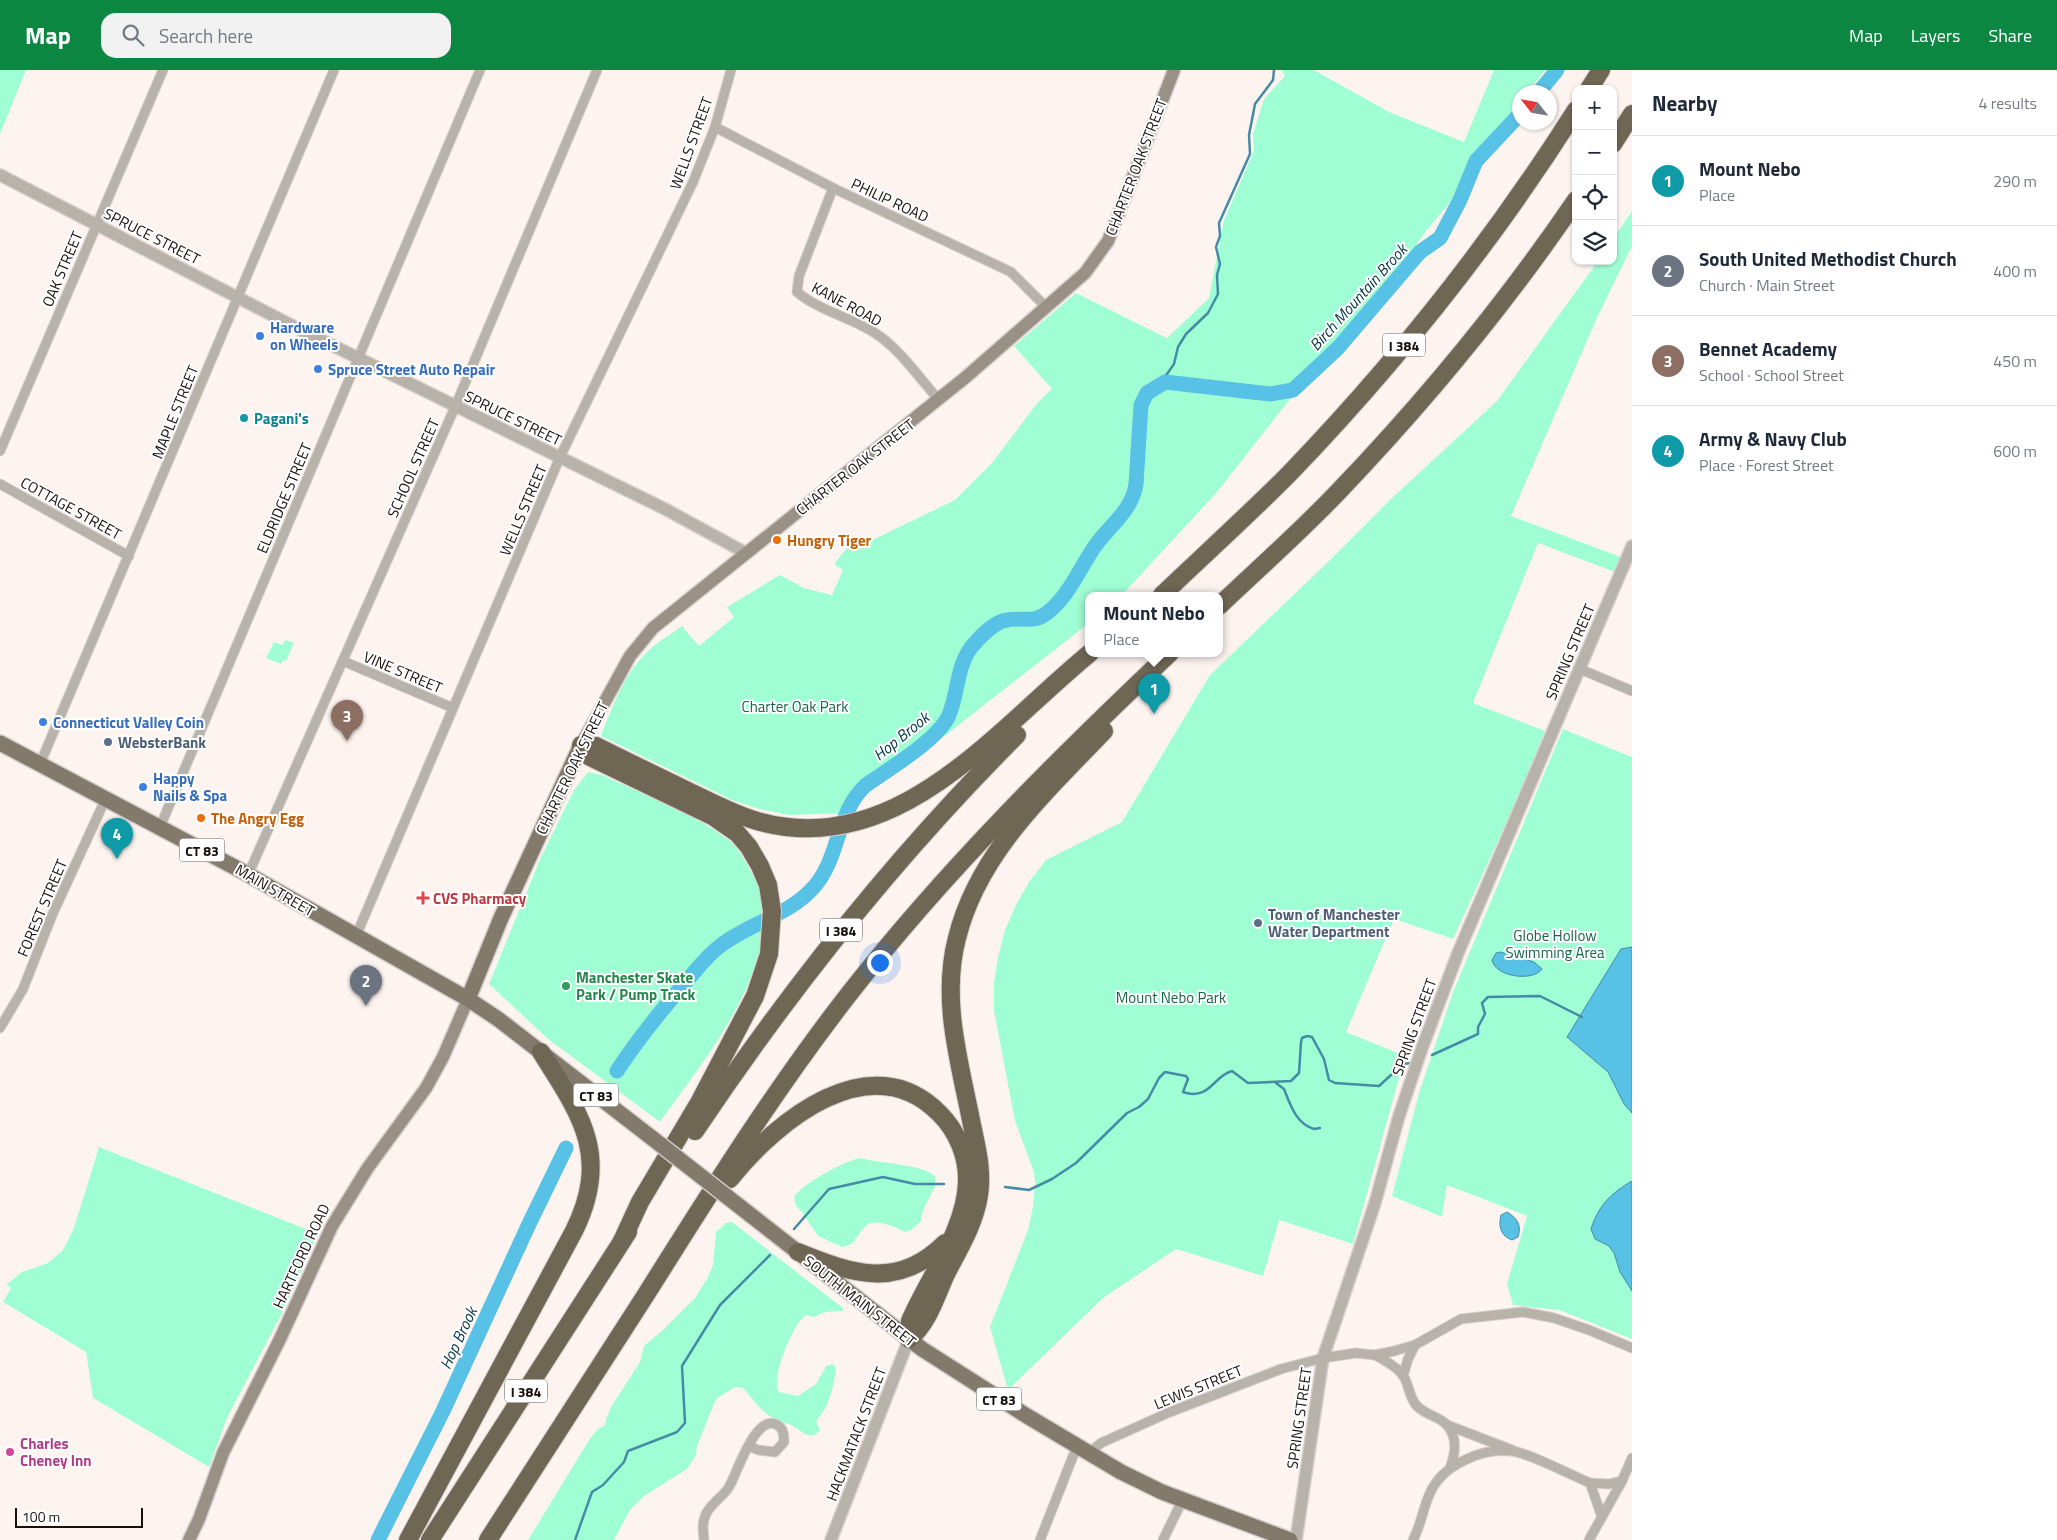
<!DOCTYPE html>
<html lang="en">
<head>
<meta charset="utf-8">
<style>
  body { margin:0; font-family:"Titillium Web",sans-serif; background:#f2f2f3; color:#1f2937 }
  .controls { position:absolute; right:15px; top:15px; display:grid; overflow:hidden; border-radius:10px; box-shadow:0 1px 4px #0004 }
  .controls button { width:45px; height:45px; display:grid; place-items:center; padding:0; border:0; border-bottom:1px solid #e0e1e3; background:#fff; color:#1f2937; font:25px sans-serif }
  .compass { position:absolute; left:1512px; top:15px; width:45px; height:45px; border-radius:50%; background:#fff; box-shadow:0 1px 4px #0004; rotate:301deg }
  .scale { position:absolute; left:15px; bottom:12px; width:128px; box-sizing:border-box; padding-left:5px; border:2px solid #170f0c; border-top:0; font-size:14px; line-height:18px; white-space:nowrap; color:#170f0c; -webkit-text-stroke:4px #fff; paint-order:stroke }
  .you { position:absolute; left:879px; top:892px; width:18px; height:18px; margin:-12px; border:4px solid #fff; border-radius:50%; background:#1a73e8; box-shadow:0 0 0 8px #1a73e833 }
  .badge { display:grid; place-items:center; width:32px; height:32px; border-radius:50%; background:#0b8741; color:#fff; font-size:16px; font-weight:700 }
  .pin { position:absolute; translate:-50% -41px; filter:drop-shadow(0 1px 2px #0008) }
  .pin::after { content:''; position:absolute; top:26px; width:18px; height:15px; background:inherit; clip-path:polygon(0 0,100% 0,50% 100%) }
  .popup { position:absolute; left:1085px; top:522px; width:138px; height:65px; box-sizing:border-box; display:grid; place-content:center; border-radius:10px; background:#fff; filter:drop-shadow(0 1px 4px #0005); font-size:16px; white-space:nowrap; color:#747a83 }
  .popup b { font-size:19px; color:#1f2937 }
  .popup::after { content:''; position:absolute; left:50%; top:100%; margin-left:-10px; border:10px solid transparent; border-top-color:#fff }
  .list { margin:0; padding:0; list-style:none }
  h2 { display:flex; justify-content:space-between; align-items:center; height:65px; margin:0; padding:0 20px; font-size:21px }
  h2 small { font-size:16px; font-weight:400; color:#747a83 }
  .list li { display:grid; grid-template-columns:32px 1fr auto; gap:15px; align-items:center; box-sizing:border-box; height:90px; padding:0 20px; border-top:1px solid #e0e1e3 }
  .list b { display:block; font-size:19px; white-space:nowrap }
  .list p { margin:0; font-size:16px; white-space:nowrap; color:#747a83 }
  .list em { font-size:16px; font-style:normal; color:#747a83 }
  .icon { flex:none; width:28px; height:28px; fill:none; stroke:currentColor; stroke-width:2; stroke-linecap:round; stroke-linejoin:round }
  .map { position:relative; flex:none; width:1632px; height:1470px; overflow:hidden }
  header { display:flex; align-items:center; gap:30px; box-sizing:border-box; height:70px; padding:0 25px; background:#0b8741; color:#fff }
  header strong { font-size:24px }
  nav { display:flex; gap:28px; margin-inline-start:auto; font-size:18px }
  .search { width:350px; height:45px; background:#f2f2f3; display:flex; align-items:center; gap:12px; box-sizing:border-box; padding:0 18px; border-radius:15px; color:#747a83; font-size:19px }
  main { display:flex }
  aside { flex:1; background:#fff }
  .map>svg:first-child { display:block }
  .green { fill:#a0fed5 }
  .water { fill:#58c1e6; stroke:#448ca5 }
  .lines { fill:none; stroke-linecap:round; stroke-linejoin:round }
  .stream { stroke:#448ca5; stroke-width:2.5 }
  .river { stroke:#58c1e6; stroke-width:15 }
  .minor-casing { stroke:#d8cfcc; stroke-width:11 }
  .tertiary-casing { stroke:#d8cfcc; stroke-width:14 }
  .secondary-casing { stroke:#d8cfcc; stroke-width:15 }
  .primary-casing { stroke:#d8cfcc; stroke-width:18 }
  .motorway-casing { stroke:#d8cfcc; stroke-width:20 }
  .minor { stroke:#b7b2aa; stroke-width:9 }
  .tertiary { stroke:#b7b2aa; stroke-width:11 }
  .secondary { stroke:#999185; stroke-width:12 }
  .primary { stroke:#837a6b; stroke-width:15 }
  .motorway { stroke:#706654; stroke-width:18 }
  .primary-bridge-casing { stroke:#d8cfcc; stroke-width:18; stroke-linecap:butt }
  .primary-bridge { stroke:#837a6b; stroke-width:15 }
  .shop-dot { fill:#3f7fe0; stroke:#fff; stroke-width:2 }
  .culture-dot { fill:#0f9aa8; stroke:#fff; stroke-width:2 }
  .food-dot { fill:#e8710a; stroke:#fff; stroke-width:2 }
  .service-dot { fill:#5c6f8a; stroke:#fff; stroke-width:2 }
  .health-dot { fill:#e0444e; stroke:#fff; stroke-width:2 }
  .leisure-dot { fill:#2e9e5b; stroke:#fff; stroke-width:2 }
  .hotel-dot { fill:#d1479c; stroke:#fff; stroke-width:2 }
  .labels { text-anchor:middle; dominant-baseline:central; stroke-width:4; stroke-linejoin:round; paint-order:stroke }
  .shield { fill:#fff; stroke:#5d5755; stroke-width:1 }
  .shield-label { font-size:14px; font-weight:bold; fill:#170f0c }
  .street-label { font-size:15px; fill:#170f0c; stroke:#fff }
  .shop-label { font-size:15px; font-weight:bold; fill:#366cbe; stroke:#fff; text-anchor:start }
  .culture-label { font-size:15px; font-weight:bold; fill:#0d838f; stroke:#fff; text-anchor:start }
  .food-label { font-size:15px; font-weight:bold; fill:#c56008; stroke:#fff; text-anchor:start }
  .park-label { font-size:15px; fill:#1a6449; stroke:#fff }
  .service-label { font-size:15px; font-weight:bold; fill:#4e5e75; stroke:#fff; text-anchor:start }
  .health-label { font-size:15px; font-weight:bold; fill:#be3a42; stroke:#fff; text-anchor:start }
  .leisure-label { font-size:15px; font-weight:bold; fill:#27864d; stroke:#fff; text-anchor:start }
  .hotel-label { font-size:15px; font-weight:bold; fill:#b23c85; stroke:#fff; text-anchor:start }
  .water-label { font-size:16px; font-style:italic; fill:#013343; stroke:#fff }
</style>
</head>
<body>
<header>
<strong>Map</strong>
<div class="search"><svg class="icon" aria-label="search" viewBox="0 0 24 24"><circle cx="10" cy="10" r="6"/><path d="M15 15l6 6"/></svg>Search here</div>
<nav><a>Map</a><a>Layers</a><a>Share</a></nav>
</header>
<main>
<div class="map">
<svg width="1632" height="1470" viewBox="0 0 1632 1470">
  <rect width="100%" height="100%" fill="#fdf4f0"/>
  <g class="green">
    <path d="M0 0H26L0 64Z"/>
    <path d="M1282 0H1314L1389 42 1464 72 1494 0H1545L1528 22H1520L1519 35 1478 98 1426 161 1385 219 1294 324 1217 422 1122 525H1089V553L946 665 911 684 872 713 848 743 790 745 759 739 732 730 601 666C612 638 623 606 645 584 655 573 670 565 682 556L699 576 734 547 727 537 780 505 804 518 832 525 843 500 834 494 846 479 860 476 955 430 992 393 1038 332 1052 319 1014 276 1076 223 1167 268 1209 228 1224 150 1254 81 1253 64 1264 29 1285 6Z"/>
    <path d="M1632 141V176L1596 250 1511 446 1621 487 1615 502 1538 473 1473 633 1545 661 1513 738 1453 869 1394 849 1346 962 1405 986 1353 1174 1279 1150 1263 1206 1176 1179 1103 1228 1008 1320 990 1257 1028 1160 1033 1137 1035 1114 1034 1102 1015 1051 994 941V913L998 887 1005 860 1016 835 1029 812 1046 790 1122 752 1210 605 1331 489 1393 427 1497 331 1598 191H1613V169Z"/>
    <path d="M286 570 294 573 286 591 283 590 281 594 266 588 274 572 282 575Z"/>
    <path d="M1563 659 1632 687V1269L1559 1240 1513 1235 1507 1214 1527 1146 1447 1115 1442 1147 1392 1126 1419 1023 1453 922Z"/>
    <path d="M588 702 602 705C644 725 692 742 730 771 738 778 746 792 751 802 755 808 760 815 761 822 781 898 701 994 660 1052L548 969 489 914 541 787 574 720Z"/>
    <path d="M99 1077 318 1164 282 1243 227 1348 209 1397 93 1328 86 1282 3 1232 11 1218 6 1215 22 1202 48 1193 63 1180 74 1158Z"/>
    <path d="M860 1088C881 1094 919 1093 935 1106V1117L923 1140 921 1151 911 1160 905 1162C852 1135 868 1174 842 1177L818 1166 802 1142 796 1136 794 1127C802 1114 844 1091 860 1088Z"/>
    <path d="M732 1152 843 1238V1241L825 1242 814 1247 806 1245C793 1253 770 1309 779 1322L798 1326 816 1314 826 1296 833 1294 836 1297 834 1313 827 1335 816 1352 820 1360C810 1373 802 1360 791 1355 787 1353 781 1353 777 1350 761 1343 754 1330 743 1318L735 1317 716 1329 697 1376 696 1385 687 1399 644 1426 630 1440 614 1470H528L591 1367 599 1358 606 1355 605 1352 611 1337 640 1292 644 1276 664 1259 695 1228 708 1207 713 1195 716 1162 726 1153Z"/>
  </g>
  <g class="water">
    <path d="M1632 877V1043L1624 1034 1608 1002 1567 967 1621 879Z"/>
    <path d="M1501 882 1534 892 1542 899C1533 912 1495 907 1492 890L1496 883Z"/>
    <path d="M1632 1111V1221L1620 1202 1614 1183 1609 1176 1595 1169 1591 1159C1598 1136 1611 1123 1632 1111Z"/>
    <path d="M1507 1142C1517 1148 1522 1155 1518 1167L1512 1170C1501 1166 1498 1157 1501 1145Z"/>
  </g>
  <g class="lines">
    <g class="stream">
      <path d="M1160 314 1174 294 1178 277 1186 264 1208 243 1218 224 1217 205 1220 194 1216 177 1220 166 1219 153 1250 84 1249 65 1255 34 1273 10 1274 0"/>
      <path d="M1432 985 1478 964V957L1485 944 1482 933 1488 927 1540 926 1582 947"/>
      <path d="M1276 1013 1284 1019C1290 1034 1296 1054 1314 1059L1320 1058"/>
      <path d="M1005 1117 1029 1120 1052 1109 1076 1093 1127 1043 1139 1037 1148 1029 1159 1008 1165 1002 1186 1006 1188 1009 1183 1022C1210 1031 1213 1006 1232 1001L1248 1013 1291 1011 1299 1003 1301 972 1302 968 1307 966 1312 967 1324 989 1329 1010 1335 1013 1379 1016 1403 994 1411 993"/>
      <path d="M794 1159 829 1119 883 1107 915 1114H944"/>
      <path d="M575 1470 592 1422 603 1415 624 1392 628 1381 677 1362 685 1353 682 1296 720 1235 770 1185"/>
    </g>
    <g class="river">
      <path d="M1539 22 1557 0"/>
      <path d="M617 1001C637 970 660 942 684 914 696 901 706 886 720 876 749 853 788 846 813 818 840 789 836 742 866 715 889 699 939 669 949 645 959 621 956 594 974 574 982 565 994 552 1007 550 1019 547 1032 553 1044 545 1068 529 1079 499 1095 476 1110 455 1132 441 1136 414L1141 335 1147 323 1165 312 1270 324 1293 320 1338 278 1420 182 1440 168 1460 130 1476 91 1520 44"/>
      <path d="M378 1470 443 1341 529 1154 566 1078"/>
    </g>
    <g class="minor-casing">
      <g id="minor">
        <path d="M715 57 833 118 1011 202 1047 238"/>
        <path d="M833 118 799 206 797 222C820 241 850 247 875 263 900 279 919 308 939 330"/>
        <path d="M0 381 163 0"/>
        <path d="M0 414 129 486"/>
        <path d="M343 591 453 638"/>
        <path d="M1580 599 1632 621"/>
        <path d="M40 694 334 0"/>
        <path d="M160 757 480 0"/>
        <path d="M248 805 455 337 597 0"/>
        <path d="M356 866 560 387 693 112 715 57 731 0"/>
        <path d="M0 958 23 919 53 843 106 728"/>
        <path d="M1375 1285C1384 1290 1396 1296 1403 1305 1409 1314 1409 1328 1417 1336 1425 1345 1439 1346 1447 1355 1458 1367 1455 1385 1450 1398"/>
        <path d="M1403 1306 1408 1289 1415 1275"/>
        <path d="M1447 1355 1512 1380"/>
        <path d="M1089 1383 1101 1373 1170 1342 1281 1299 1323 1288 1356 1283 1375 1285 1394 1281 1415 1275 1461 1249 1523 1242 1554 1248 1589 1260 1632 1278"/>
        <path d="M1590 1413 1609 1414 1622 1411"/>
        <path d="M704 1470C703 1461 702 1452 706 1444 711 1433 723 1427 729 1417 737 1404 757 1337 780 1357 784 1361 784 1367 784 1372L775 1382 758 1380 749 1376"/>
        <path d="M1040 1470 1077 1376"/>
        <path d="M1163 1470 1182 1431"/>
        <path d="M1413 1470C1421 1455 1423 1438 1430 1423 1442 1395 1482 1378 1511 1381 1527 1382 1573 1406 1590 1413L1602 1447"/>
        <path d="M1589 1470 1622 1411 1632 1388"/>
      </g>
    </g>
    <g class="tertiary-casing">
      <g id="tertiary">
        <path d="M0 105 293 256 665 439 746 483"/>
        <path d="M831 1470 909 1269"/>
        <path d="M1296 1470 1323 1288 1375 1133 1399 1046 1422 978 1458 883 1632 476"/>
      </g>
    </g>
    <g class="secondary-casing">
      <g id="secondary">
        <path d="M581 675 630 586 653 558 966 307 1085 203 1108 171 1174 0"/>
        <path d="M189 1470 199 1449 223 1383 280 1269 332 1156 367 1099 426 1018 443 987 468 929"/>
      </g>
    </g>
    <g class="primary-casing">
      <g id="primary">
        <path d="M0 673 240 800 468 929 498 949 652 1068"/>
        <path d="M468 929 501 848 581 675"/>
        <path d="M739 1136 922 1279 1027 1346 1121 1402 1162 1422 1290 1470"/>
      </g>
    </g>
    <g class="motorway-casing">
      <g id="motorway">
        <path d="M1589 19 1601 0"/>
        <path d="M1613 74 1632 44"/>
        <path d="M1162 525C1204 485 1247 446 1288 405 1396 293 1493 171 1576 40"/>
        <path d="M1219 536C1259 498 1301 461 1339 421 1426 330 1506 233 1576 130"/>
        <path d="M695 1061C790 919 896 786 1017 665"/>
        <path d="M730 1109C776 1051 871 973 940 1044 957 1061 968 1087 967 1112 966 1159 928 1209 910 1251L909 1269"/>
        <path d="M622 1171 640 1132 700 1031 755 926 769 884 772 841 768 815 760 796 749 777 737 763 714 747 590 687 581 675 596 676C626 691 657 706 688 721 711 732 733 744 757 751 896 791 997 659 1090 583"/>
        <path d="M798 1182C852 1204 898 1220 945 1173"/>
        <path d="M909 1269C928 1254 936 1226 946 1204 959 1179 975 1153 979 1125 983 1099 976 1075 971 1050 959 990 941 929 957 868 978 783 1045 723 1104 661"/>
        <path d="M408 1470 574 1161C611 1086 581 1045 541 982"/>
        <path d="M430 1470 628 1162"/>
        <path d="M488 1470C541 1388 594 1305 647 1223 711 1121 775 1019 849 924 946 800 1057 690 1170 583"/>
      </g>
    </g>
    <use href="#minor" class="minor"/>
    <use href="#tertiary" class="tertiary"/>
    <use href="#secondary" class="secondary"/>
    <use href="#primary" class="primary"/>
    <use href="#motorway" class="motorway"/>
    <g class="primary-bridge-casing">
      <path id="primary-bridge" d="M652 1068 739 1136"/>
    </g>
    <use href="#primary-bridge" class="primary-bridge"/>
  </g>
  <g class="shop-dot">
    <circle cx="260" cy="266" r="5"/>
    <circle cx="318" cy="299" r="5"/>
    <circle cx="43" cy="652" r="5"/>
    <circle cx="143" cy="717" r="5"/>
  </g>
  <circle class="culture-dot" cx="244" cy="348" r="5"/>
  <g class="food-dot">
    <circle cx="777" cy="470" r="5"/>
    <circle cx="201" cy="748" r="5"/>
  </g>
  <g class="service-dot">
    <circle cx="108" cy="672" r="5"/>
    <circle cx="1258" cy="853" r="5"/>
  </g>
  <path class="health-dot" d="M420.5 820.5h5v5h5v5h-5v5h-5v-5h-5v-5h5z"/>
  <circle class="leisure-dot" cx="566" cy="916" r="5"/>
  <circle class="hotel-dot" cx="10" cy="1382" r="5"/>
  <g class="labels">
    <g class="shield">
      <rect x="1383" y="263.5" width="42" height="23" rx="4"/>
      <rect x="179.5" y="768.5" width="45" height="23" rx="4"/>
      <rect x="820" y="848.5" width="42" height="23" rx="4"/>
      <rect x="573.5" y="1013.5" width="45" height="23" rx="4"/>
      <rect x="505" y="1309.5" width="42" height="23" rx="4"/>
      <rect x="976.5" y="1317.5" width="45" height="23" rx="4"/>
    </g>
    <g class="shield-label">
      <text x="1404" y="275">I 384</text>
      <text x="202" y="780">CT 83</text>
      <text x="841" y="860">I 384</text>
      <text x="596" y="1025">CT 83</text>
      <text x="526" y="1321">I 384</text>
      <text x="999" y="1329">CT 83</text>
    </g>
    <g class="street-label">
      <text transform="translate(691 73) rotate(-70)">WELLS STREET</text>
      <text transform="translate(1136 97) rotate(-69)">CHARTER OAK STREET</text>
      <text transform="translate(890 130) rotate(25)">PHILIP ROAD</text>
      <text transform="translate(152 166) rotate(27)">SPRUCE STREET</text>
      <text transform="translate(62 199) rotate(-67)">OAK STREET</text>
      <text transform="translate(847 234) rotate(28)">KANE ROAD</text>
      <text transform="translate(175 342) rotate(-68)">MAPLE STREET</text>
      <text transform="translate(513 348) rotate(26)">SPRUCE STREET</text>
      <text transform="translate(855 397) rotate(-38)">CHARTER OAK STREET</text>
      <text transform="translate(413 398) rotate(-66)">SCHOOL STREET</text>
      <text transform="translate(284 428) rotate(-67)">ELDRIDGE STREET</text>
      <text transform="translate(71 438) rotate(29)">COTTAGE STREET</text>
      <text transform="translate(523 440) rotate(-67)">WELLS STREET</text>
      <text transform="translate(1570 582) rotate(-67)">SPRING STREET</text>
      <text transform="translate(403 602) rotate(23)">VINE STREET</text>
      <text transform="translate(572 698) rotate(-64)">CHARTER OAK STREET</text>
      <text transform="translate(275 820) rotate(30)">MAIN STREET</text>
      <text transform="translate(42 838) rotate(-67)">FOREST STREET</text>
      <text transform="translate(1414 957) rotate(-70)">SPRING STREET</text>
      <text transform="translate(301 1186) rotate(-65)">HARTFORD ROAD</text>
      <text transform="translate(860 1231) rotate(38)">SOUTH MAIN STREET</text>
      <text transform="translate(1198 1317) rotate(-22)">LEWIS STREET</text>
      <text transform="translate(1299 1348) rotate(-82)">SPRING STREET</text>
      <text transform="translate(856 1364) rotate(-69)">HACKMATACK STREET</text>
    </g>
    <g class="shop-label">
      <text x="270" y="257">Hardware<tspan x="270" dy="17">on Wheels</tspan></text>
      <text x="328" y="299">Spruce Street Auto Repair</text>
      <text x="53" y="652">Connecticut Valley Coin</text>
      <text x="153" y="708">Happy<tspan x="153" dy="17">Nails &amp; Spa</tspan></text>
    </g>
    <g class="culture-label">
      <text x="254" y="348">Pagani's</text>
    </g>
    <g class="food-label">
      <text x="787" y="470">Hungry Tiger</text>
      <text x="211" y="748">The Angry Egg</text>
    </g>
    <g class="park-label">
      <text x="795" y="636">Charter Oak Park</text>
      <text x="1555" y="865">Globe Hollow<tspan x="1555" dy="17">Swimming Area</tspan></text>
      <text x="1171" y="927">Mount Nebo Park</text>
    </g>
    <g class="service-label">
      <text x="118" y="672">WebsterBank</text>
      <text x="1268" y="844">Town of Manchester<tspan x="1268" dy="17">Water Department</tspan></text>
    </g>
    <g class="health-label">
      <text x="433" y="828">CVS Pharmacy</text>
    </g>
    <g class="leisure-label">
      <text x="576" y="907">Manchester Skate<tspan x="576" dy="17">Park / Pump Track</tspan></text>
    </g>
    <g class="hotel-label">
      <text x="20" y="1373">Charles<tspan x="20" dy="17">Cheney Inn</tspan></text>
    </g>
    <g class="water-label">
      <text transform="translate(1358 227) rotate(-48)">Birch Mountain Brook</text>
      <text transform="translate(901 666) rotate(-39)">Hop Brook</text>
      <text transform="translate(458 1268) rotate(-65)">Hop Brook</text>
    </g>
  </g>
</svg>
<div class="controls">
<button>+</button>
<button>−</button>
<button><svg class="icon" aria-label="locate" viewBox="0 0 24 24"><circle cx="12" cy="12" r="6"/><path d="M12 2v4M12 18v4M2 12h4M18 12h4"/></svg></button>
<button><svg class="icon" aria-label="layers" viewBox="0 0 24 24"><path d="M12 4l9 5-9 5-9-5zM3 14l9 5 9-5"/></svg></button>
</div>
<svg class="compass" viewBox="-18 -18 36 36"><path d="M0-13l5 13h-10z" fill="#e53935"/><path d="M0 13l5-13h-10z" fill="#747a83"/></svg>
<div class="scale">100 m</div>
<div class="you"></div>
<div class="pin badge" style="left:1154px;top:644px;background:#0f9aa8">1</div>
<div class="popup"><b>Mount Nebo</b>Place</div>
<div class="pin badge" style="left:366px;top:936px;background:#6b7280">2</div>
<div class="pin badge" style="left:347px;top:671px;background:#8d6e63">3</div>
<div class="pin badge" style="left:117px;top:789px;background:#0f9aa8">4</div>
</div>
<aside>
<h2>Nearby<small>4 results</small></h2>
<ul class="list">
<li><span class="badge" style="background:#0f9aa8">1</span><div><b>Mount Nebo</b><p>Place</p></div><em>290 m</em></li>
<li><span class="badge" style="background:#6b7280">2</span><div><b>South United Methodist Church</b><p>Church · Main Street</p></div><em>400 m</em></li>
<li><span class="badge" style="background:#8d6e63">3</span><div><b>Bennet Academy</b><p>School · School Street</p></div><em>450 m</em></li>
<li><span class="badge" style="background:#0f9aa8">4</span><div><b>Army &amp; Navy Club</b><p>Place · Forest Street</p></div><em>600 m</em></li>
</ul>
</aside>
</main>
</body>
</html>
